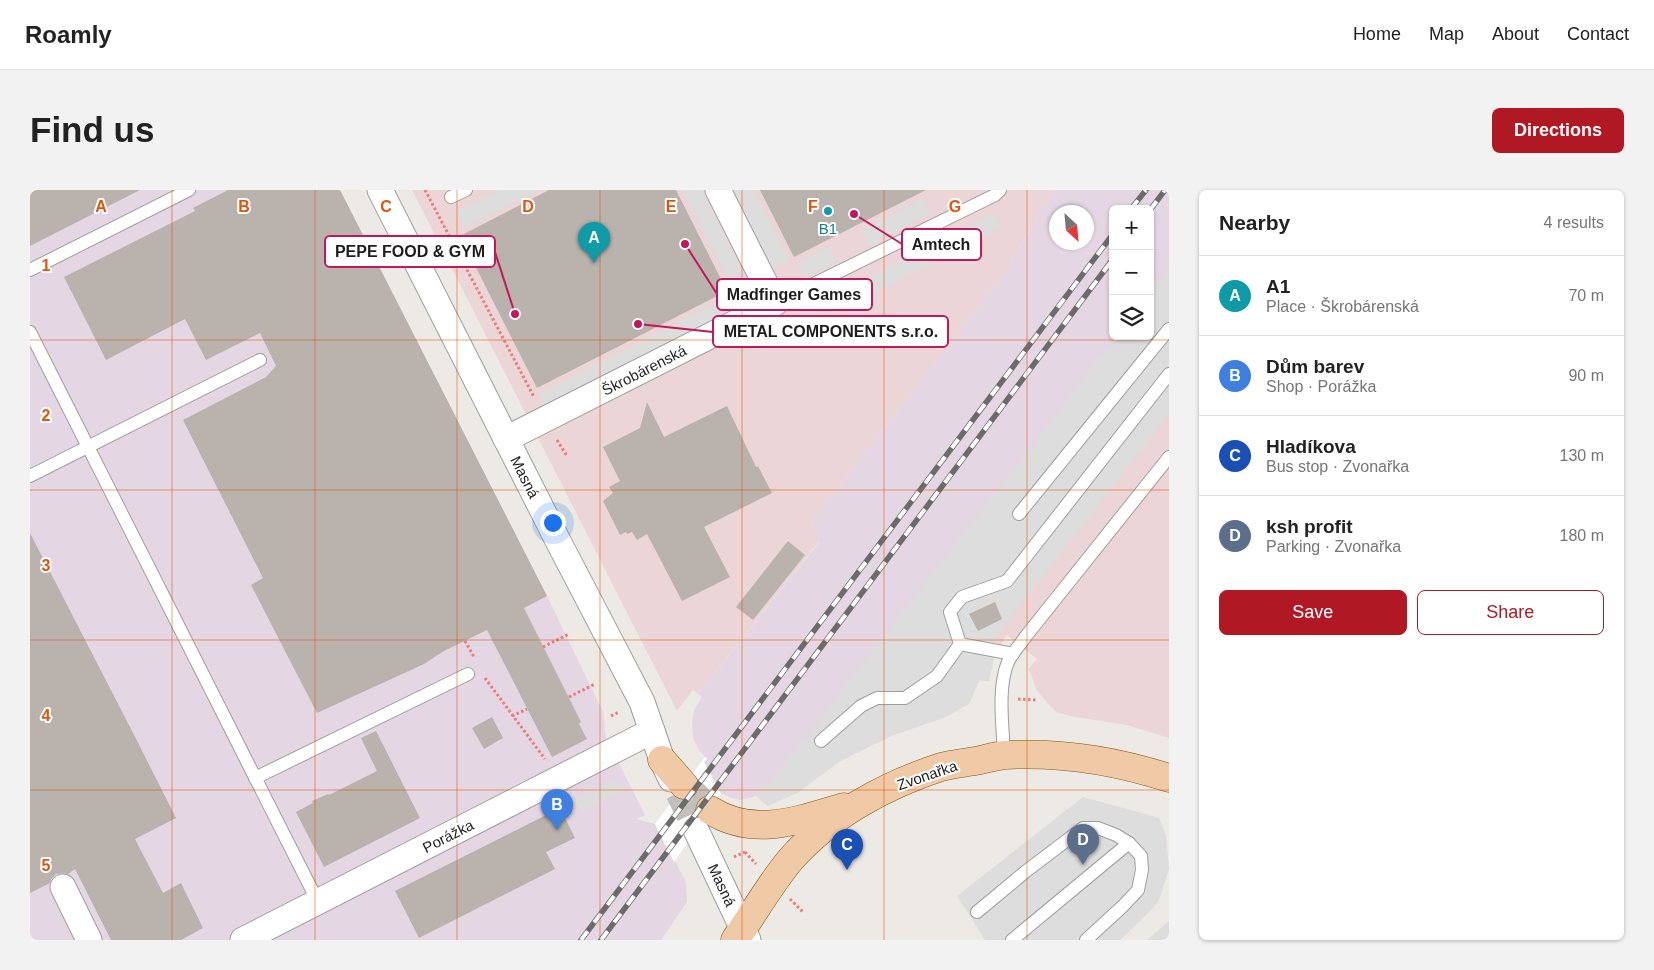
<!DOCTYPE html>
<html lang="en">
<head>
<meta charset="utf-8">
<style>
  body { margin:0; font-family:Helvetica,sans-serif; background:#f2f2f2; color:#222 }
  .controls { position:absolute; right:15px; top:15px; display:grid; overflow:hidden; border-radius:8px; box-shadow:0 1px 4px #0004 }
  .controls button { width:45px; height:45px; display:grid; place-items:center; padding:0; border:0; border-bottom:1px solid #e0e0e0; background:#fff; color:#222; font:25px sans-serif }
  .compass { position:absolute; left:1019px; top:15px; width:45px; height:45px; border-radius:50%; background:#fff; box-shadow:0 1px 4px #0004; rotate:154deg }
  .you { position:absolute; left:522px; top:332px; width:18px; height:18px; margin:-12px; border:4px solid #fff; border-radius:50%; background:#1a73e8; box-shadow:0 0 0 8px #1a73e833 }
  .badge { display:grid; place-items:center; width:32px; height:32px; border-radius:50%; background:#b01924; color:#fff; font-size:16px; font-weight:700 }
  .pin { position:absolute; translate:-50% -41px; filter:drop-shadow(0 1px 2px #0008) }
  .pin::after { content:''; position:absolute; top:26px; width:18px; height:15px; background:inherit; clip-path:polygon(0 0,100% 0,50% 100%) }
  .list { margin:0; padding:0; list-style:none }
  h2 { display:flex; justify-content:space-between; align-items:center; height:65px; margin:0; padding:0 20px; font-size:21px }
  h2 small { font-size:16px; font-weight:400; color:#767676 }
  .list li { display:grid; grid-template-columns:32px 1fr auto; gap:15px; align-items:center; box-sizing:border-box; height:80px; padding:0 20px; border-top:1px solid #e0e0e0 }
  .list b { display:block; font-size:19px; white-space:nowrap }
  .list p { margin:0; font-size:16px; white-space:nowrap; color:#767676 }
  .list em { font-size:16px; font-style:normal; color:#767676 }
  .actions { display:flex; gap:10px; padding:15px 20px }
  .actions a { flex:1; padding:11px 0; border:1px solid #b01924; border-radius:8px; text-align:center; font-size:18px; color:#b01924 }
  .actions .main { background:#b01924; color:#fff }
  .icon { flex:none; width:28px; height:28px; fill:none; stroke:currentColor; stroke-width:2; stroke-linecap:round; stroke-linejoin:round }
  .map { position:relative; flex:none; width:1139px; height:750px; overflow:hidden; border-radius:8px }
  header { display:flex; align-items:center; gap:30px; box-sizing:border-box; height:70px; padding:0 25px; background:#fff; border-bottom:1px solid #e0e0e0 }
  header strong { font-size:24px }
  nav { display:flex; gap:28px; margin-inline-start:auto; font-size:18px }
  .intro { display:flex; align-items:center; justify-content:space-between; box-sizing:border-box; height:120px; padding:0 30px }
  h1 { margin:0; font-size:35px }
  .button { padding:12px 22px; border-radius:8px; background:#b01924; color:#fff; font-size:18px; font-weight:700 }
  main { display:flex; gap:30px; padding:0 30px }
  aside { flex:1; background:#fff; border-radius:8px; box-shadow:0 1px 4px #0004 }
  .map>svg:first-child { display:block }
  .commercial { fill:#ecd5d6 }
  .industrial { fill:#e5d6e3; fill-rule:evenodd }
  .parking { fill:#ddd }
  .pier { fill:#fff }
  .building { fill:#b9b2ad }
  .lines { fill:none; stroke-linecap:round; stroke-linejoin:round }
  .minor-tunnel { stroke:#c3c0bc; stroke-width:25; stroke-dasharray:25 12; stroke-linecap:butt }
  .primary-tunnel { stroke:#c3c0bc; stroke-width:28; stroke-dasharray:28 14; stroke-linecap:butt }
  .service-casing { stroke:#9e9e9e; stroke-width:14 }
  .minor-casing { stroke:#9e9e9e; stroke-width:27 }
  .primary-casing { stroke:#835512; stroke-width:29 }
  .path { stroke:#e87d7a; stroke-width:3; stroke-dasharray:2.5 2.5; stroke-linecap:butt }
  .service { stroke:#fff; stroke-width:12 }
  .minor { stroke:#fff; stroke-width:25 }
  .primary { stroke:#f0caa6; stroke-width:28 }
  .rail-casing { stroke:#6b6b6b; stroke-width:5.5 }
  .rail { stroke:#fff; stroke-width:4; stroke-dasharray:11; stroke-linecap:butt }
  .grid { fill:none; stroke:#de560d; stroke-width:1; stroke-opacity:0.55 }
  .culture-dot { fill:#0f9aa8; stroke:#fff; stroke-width:2 }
  .labels { text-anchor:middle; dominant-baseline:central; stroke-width:4; stroke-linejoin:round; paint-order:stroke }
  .culture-label { font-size:15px; fill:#0d838f; stroke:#fff }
  .street-label { font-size:15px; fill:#1d1d1d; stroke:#fff }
  .grid-label { font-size:16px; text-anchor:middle; font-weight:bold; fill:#de560d; stroke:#fff; stroke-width:4; stroke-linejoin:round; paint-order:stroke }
  .leader { fill:none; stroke:#c2185b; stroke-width:2 }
  .callout-dot { fill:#c2185b; stroke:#fff; stroke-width:2 }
  .callout { fill:#fff; stroke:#c2185b; stroke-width:2 }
  .callout-label { font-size:16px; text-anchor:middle; font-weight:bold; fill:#1d1d1d }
</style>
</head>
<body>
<header>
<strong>Roamly</strong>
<nav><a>Home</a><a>Map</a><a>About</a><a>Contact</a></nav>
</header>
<div class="intro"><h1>Find us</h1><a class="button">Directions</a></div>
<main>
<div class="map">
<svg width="1139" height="750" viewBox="0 0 1139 750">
  <rect width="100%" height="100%" fill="#ede9e4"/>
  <g class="commercial">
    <path d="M382 0H1026L1019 7 976 81 782 332 789 351 668 504 663 500 647 521Z"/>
    <path d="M1139 79V548L1097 535 1040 526 1026 522 1007 501 1000 482 998 480 1007 469 977 445 965 463 959 491H949L939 514 913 528 863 545 810 571 767 603 738 616 726 606 1087 146H1120V103Z"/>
  </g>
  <g class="industrial">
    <path d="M0 0H310L517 406 573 522 576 548 615 625 606 629 625 634 656 692 657 712 631 750H0Z"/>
    <path d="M1026 0H1139V79L1120 103V19H1083V146H1087L793 524 790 531 726 606 711 610 701 608 693 604H691L674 572 676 568 669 560 663 548 662 534 664 520 672 507 668 504 789 352 782 332 976 81 1019 7ZM1026 22H1056V52H1026Z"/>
  </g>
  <g class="parking">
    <path d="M470 0H510L435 38 427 21Z"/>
    <path d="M652 0H671L717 91 702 98Z"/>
    <path d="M704 0H724L759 70 743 78Z"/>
    <path d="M893 8 901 24 839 56 831 40Z"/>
    <path d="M964 23 972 37 752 150 744 135Z"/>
    <path d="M799 56 807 72 775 88 767 72Z"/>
    <path d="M1139 79V225L965 448 963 451 965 454H971L965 463 959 491H949L939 514 913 528 863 545 810 571 767 603 738 616 726 606 790 531 793 524 1087 146H1120V103Z"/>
    <path d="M700 106 708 122 518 219 510 203Z"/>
    <path d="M584 590 596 599 554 621 540 612Z"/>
    <path d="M1053 607 1129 628 1136 646 1139 679 1129 710 1122 719 1090 750H955L927 706Z"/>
    <path d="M1139 731V750H1117Z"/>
  </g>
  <path class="pier" d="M675 567 677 569 674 572 691 604 644 672 625 634Z"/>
  <g class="building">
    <path d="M0 0H110L0 56Z"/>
    <path d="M198 0H310L517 406 494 418 551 532 549 534 557 549 522 567 457 440 412 462 394 474 287 523 221 395 233 388 153 230 236 187 246 176 230 143 176 170 155 129 76 170 34 87 165 21 163 18Z"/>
    <path d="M519 0H646L697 101 507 198 430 46Z"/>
    <path d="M730 0H896L764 67Z"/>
    <path d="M617 212 634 247 697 216 726 277 728 276 742 303 674 337 700 387 652 411 617 344 607 350 602 342 597 344 596 342 590 345 573 311 583 303 579 297 590 291 573 257 610 238Z"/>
    <path d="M0 343 101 539 146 628 105 649 133 703 151 693 173 738 151 750H81L45 679 38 684 33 683 26 684 21 689 20 693 0 703Z"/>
    <path d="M758 351 775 365 723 430 706 417Z"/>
    <path d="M965 412 972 429 948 441 939 424Z"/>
    <path d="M462 527 473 548 454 559 442 538Z"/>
    <path d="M346 541 390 628 294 677 266 622 283 613 282 611 298 604 299 605 347 581 331 548Z"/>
    <path d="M530 618 545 648 516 662 525 679 389 748 365 701Z"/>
  </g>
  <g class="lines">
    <path class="minor-tunnel" d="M648 603 666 640"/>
    <path class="primary-tunnel" d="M654 595 680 620"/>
    <g class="service-casing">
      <g id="service">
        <path d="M421 7 436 0"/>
        <path d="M0 80 159 0"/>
        <path d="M745 113 965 5 970 0"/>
        <path d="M0 142 288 712"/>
        <path d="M0 286 230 170"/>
        <path d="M989 324 1139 139"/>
        <path d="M983 464 930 454 920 422 932 407 977 391 1139 184"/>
        <path d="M791 551 831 516 847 508H875L907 486 930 454"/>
        <path d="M974 565C973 537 967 498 978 472 982 463 990 455 996 446L1139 267"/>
        <path d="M225 588 438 484"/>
        <path d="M947 722 995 682 1053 638H1068L1086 645 1099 653 1111 666 1112 680 1108 700 1093 716 1056 750"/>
        <path d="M982 750 1099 653"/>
      </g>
    </g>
    <g class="minor-casing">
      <g id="minor">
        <path d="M350 0 527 349 612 512 632 570 641 589"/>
        <path d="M476 249 745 113 688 0"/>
        <path d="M666 640 718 750"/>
        <path d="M33 697 59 750"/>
        <path d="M213 750 622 541"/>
      </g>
    </g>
    <g class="primary-casing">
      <g id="primary">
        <path d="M632 570 654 595"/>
        <path d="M680 620C724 648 769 630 814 617"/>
        <path d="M705 750C724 723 740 694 761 669 800 625 856 595 911 577 922 574 934 573 945 571 955 569 965 566 975 565 1030 562 1087 571 1139 588"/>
      </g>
    </g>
    <g class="path">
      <path d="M395 0 504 207"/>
      <path d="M527 250 537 266"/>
      <path d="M435 451 444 467"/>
      <path d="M513 457 539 444"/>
      <path d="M455 488 515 569"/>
      <path d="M539 507 565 494"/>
      <path d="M988 509 1007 510"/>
      <path d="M482 526 497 519"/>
      <path d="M581 526 589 522"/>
      <path d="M715 662 726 674"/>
      <path d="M704 667 715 662"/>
      <path d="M760 709 774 723"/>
    </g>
    <use href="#service" class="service"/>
    <use href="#minor" class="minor"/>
    <use href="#primary" class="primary"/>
    <g class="rail-casing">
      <g id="rail">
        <path d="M1101 19 1116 0"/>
        <path d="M1120 20 1135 0"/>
        <path d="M551 750 1083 44"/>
        <path d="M571 750 1083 69"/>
      </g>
    </g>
    <use href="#rail" class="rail"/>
  </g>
  <path class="grid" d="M142 0V750M285 0V750M427 0V750M570 0V750M712 0V750M854 0V750M997 0V750M0 150H1139M0 300H1139M0 450H1139M0 600H1139"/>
  <circle class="culture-dot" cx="798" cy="21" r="5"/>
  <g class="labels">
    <g class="culture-label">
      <text x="798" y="38">B1</text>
    </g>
    <g class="street-label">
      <text transform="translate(614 180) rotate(-27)">Škrobárenská</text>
      <text transform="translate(495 287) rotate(63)">Masná</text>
      <text transform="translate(897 585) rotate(-19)">Zvonařka</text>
      <text transform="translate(418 646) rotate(-27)">Porážka</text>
      <text transform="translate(692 695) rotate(65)">Masná</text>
    </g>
  </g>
  <g class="grid-label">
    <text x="71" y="22">A</text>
    <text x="214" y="22">B</text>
    <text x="356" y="22">C</text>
    <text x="498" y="22">D</text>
    <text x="641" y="22">E</text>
    <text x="783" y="22">F</text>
    <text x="925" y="22">G</text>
    <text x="16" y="81">1</text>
    <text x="16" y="231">2</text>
    <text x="16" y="381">3</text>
    <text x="16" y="531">4</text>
    <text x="16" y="681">5</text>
  </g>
  <path class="leader" d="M824 24L872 54M485 124L465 62M655 54L687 104M608 134L683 142"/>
  <g class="callout-dot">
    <circle cx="824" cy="24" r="5"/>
    <circle cx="485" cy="124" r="5"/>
    <circle cx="655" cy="54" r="5"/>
    <circle cx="608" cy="134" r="5"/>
  </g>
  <g class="callout">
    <rect x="872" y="39" width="79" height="31" rx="5"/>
    <rect x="295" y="46" width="170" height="31" rx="5"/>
    <rect x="687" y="89" width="155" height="31" rx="5"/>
    <rect x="683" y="126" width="235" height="31" rx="5"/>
  </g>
  <g class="callout-label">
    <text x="911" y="60">Amtech</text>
    <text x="380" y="67">PEPE FOOD &amp; GYM</text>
    <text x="764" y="110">Madfinger Games</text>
    <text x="801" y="147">METAL COMPONENTS s.r.o.</text>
  </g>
</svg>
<div class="controls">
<button>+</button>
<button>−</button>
<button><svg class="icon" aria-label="layers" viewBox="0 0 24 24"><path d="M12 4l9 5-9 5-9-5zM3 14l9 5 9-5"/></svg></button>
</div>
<svg class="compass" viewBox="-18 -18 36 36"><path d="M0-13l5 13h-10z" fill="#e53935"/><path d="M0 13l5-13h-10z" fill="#767676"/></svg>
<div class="you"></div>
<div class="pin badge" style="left:564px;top:73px;background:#0f9aa8">A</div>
<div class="pin badge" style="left:527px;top:640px;background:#3f7fe0">B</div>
<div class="pin badge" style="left:817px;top:680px;background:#1a4fb4">C</div>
<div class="pin badge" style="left:1053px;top:675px;background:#5c6f8a">D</div>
</div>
<aside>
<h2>Nearby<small>4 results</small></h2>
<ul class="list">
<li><span class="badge" style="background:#0f9aa8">A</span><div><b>A1</b><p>Place · Škrobárenská</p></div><em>70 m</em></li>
<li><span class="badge" style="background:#3f7fe0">B</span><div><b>Dům barev</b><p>Shop · Porážka</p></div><em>90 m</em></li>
<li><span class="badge" style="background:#1a4fb4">C</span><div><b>Hladíkova</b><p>Bus stop · Zvonařka</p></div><em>130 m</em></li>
<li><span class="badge" style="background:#5c6f8a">D</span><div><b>ksh profit</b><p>Parking · Zvonařka</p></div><em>180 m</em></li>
</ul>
<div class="actions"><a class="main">Save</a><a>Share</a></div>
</aside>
</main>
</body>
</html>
